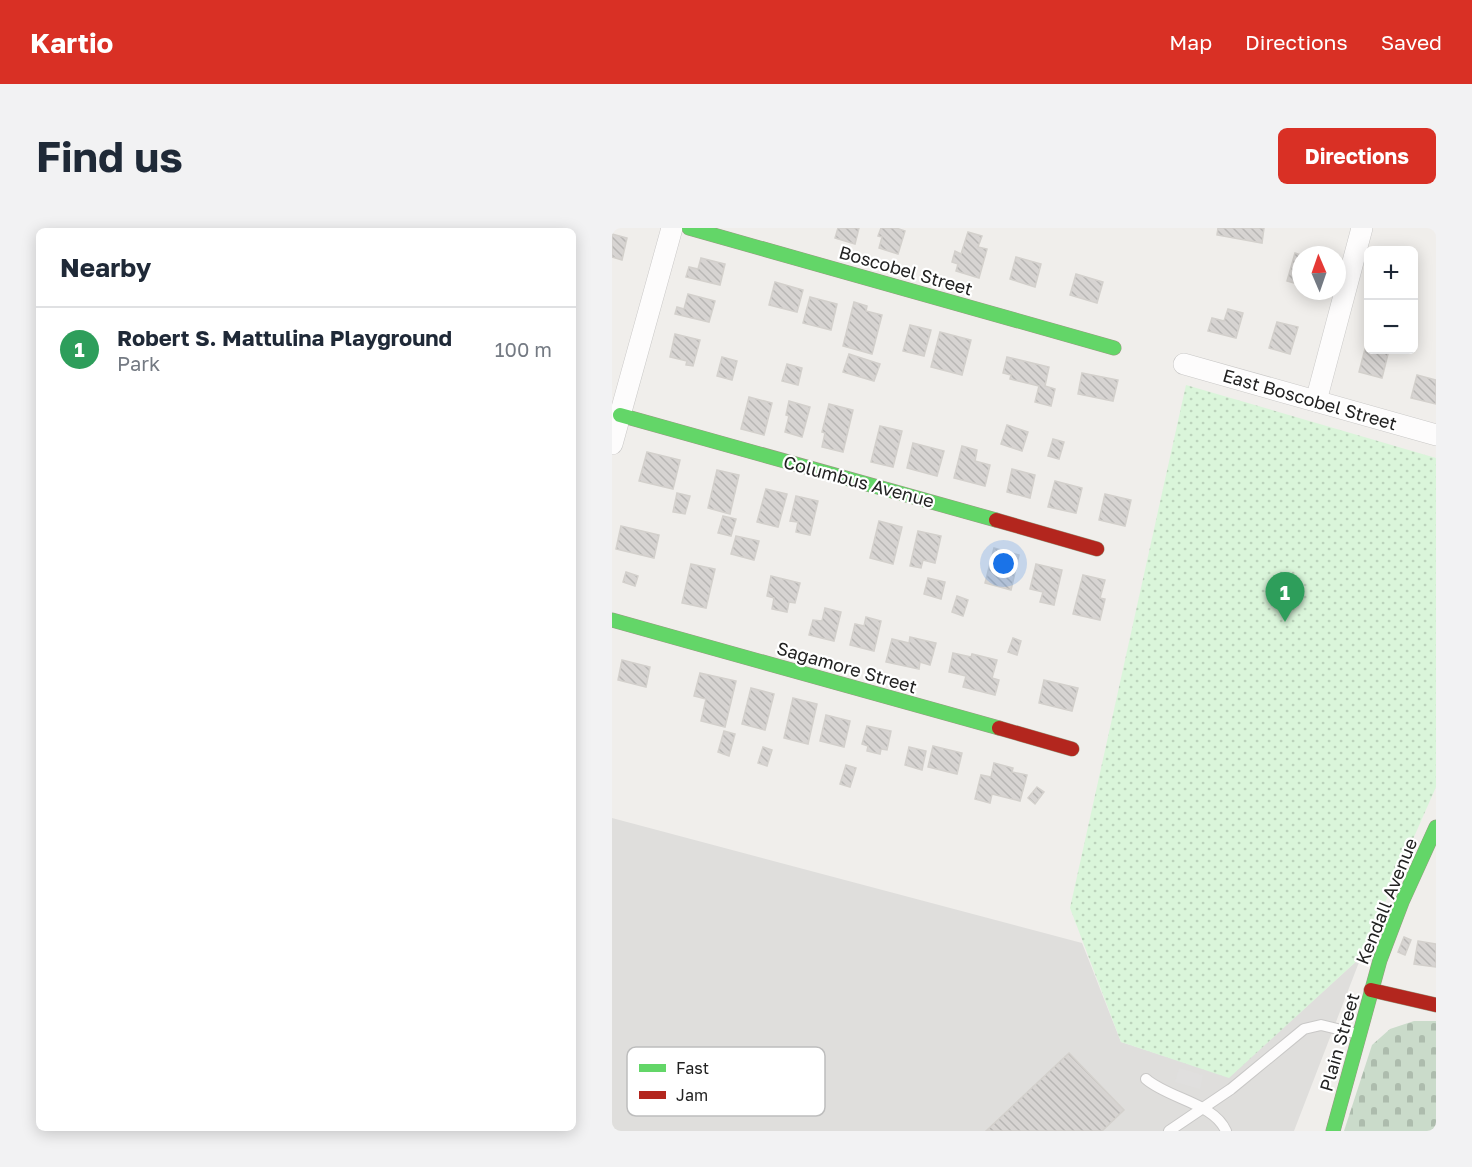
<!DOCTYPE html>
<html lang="en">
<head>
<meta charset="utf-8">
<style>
  body { margin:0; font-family:"Golos Text",sans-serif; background:#f2f2f3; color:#1f2937 }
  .controls { position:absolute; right:18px; top:18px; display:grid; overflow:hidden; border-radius:9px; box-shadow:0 3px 15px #0003 }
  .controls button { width:54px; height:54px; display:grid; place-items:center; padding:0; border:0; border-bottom:2px solid #e0e1e3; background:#fff; color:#1f2937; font:30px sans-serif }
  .compass { position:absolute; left:680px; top:18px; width:54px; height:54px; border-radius:50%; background:#fff; box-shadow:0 3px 15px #0003; rotate:358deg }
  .you { position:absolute; left:392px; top:336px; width:21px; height:21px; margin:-15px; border:4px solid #fff; border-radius:50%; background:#1a73e8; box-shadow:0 0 0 9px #1a73e833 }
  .badge { display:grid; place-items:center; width:39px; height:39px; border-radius:50%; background:#d93025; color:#fff; font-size:20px; font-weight:700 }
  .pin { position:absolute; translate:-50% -50px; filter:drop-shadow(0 2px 3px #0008) }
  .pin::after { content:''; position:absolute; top:32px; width:21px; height:18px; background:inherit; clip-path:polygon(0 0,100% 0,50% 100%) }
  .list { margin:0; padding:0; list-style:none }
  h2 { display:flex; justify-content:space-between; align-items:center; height:78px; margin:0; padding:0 24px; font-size:26px }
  h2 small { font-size:20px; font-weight:400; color:#747a83 }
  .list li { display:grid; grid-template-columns:39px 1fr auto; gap:18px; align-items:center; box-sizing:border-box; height:84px; padding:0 24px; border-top:2px solid #e0e1e3 }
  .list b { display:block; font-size:22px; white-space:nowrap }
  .list p { margin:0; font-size:20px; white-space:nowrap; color:#747a83 }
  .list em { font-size:20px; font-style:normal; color:#747a83 }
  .map { position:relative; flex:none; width:824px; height:903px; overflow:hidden; border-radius:9px }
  header { display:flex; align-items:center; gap:36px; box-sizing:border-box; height:84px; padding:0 30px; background:#d93025; color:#fff }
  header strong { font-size:28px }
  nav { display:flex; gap:33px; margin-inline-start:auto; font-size:21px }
  .intro { display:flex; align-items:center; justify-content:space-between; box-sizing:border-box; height:144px; padding:0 36px }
  h1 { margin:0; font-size:42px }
  .button { padding:15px 27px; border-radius:9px; background:#d93025; color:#fff; font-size:21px; font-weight:700 }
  main { display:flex; gap:36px; padding:0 36px }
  aside { flex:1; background:#fff; border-radius:9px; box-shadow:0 3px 15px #0003 }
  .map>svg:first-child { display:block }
  .residential { fill:#dfdedc }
  .cemetery { fill:url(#cemetery-stones) }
  .park { fill:url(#park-dots) }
  .parking { fill:#e0dfde }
  .building { fill:url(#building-back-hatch); stroke:#d3d0cc; stroke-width:1.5 }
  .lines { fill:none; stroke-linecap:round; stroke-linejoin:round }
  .lane-casing { stroke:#c9c8c7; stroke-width:12 }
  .street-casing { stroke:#c9c8c7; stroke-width:22 }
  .fast-casing { stroke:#999a82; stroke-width:15 }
  .jam-casing { stroke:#999a82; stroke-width:15 }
  .lane { stroke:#fdfcfc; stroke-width:10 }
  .street { stroke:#fdfcfc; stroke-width:21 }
  .fast { stroke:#63d668; stroke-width:14 }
  .jam { stroke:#b3261e; stroke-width:14 }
  .labels { text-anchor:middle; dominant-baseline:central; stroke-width:4.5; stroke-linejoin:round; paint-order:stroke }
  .street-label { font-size:18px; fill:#222; stroke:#fff }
  .key { fill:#fff; stroke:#bdbdbd; stroke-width:1.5 }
  .key-label { font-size:16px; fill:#222 }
</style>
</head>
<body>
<header>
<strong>Kartio</strong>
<nav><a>Map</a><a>Directions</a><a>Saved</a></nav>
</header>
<div class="intro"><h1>Find us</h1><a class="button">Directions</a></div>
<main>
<aside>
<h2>Nearby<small></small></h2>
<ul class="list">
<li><span class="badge" style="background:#2e9e5b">1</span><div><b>Robert S. Mattulina Playground</b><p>Park</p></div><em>100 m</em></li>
</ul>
</aside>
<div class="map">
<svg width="824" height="903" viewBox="0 0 824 903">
  <defs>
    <pattern id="cemetery-stones" width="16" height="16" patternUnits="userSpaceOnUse" patternTransform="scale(1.5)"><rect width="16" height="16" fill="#cadbca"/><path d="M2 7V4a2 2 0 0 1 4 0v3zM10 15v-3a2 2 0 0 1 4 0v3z" fill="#adbcad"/></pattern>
    <pattern id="park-dots" width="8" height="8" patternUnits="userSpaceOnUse" patternTransform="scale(1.5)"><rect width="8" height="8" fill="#daf5da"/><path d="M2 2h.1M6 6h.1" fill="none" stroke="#bbd2bb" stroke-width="1.8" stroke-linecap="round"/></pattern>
    <pattern id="building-back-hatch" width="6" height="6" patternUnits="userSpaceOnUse" patternTransform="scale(1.5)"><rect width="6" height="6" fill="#d7d4d2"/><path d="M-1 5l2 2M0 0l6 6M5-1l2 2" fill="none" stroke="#b8b6b4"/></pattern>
  </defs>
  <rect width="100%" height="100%" fill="#f0eeeb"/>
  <path class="residential" d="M0 590 470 715 509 814 617 849 749 729 682 903H0Z"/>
  <path class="cemetery" d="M802 793H824V903H732L760 817 778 801Z"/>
  <path class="park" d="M574 157 824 230V559L749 729 617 850 509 814 458 680Z"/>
  <path class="parking" d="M567 840 591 847 588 861 563 854Z"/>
  <g class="building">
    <path d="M226 0H247L243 16 223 10Z"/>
    <path d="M269 0H284L293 3 286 26 267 20 270 9 266 8Z"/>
    <path d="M606 0H652L650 15 605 7Z"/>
    <path d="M356 4 370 8 366 19 375 21 367 50 344 43 346 36 340 34 343 23 349 26Z"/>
    <path d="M0 6 15 10 10 32 0 29Z"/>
    <path d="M683 25 689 27V57L675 53Z"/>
    <path d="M404 29 429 36 423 59 398 51Z"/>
    <path d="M89 30 113 36 108 57 74 49 77 39 86 41Z"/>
    <path d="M464 46 491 54 485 75 458 67Z"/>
    <path d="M163 54 191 62 185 84 157 77Z"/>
    <path d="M76 66 103 73 97 94 63 86 65 79 72 81Z"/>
    <path d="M198 69 225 76 219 102 191 95Z"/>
    <path d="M242 74 255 78 254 83 270 87 260 126 231 118Z"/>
    <path d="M616 81 631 85 624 110 596 103 600 90 612 93Z"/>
    <path d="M665 94 686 99 678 126 657 120Z"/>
    <path d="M298 97 319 102 312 128 291 123Z"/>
    <path d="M328 104 359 112 350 147 319 139Z"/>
    <path d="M63 106 88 112 81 138 74 137 75 133 58 129Z"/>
    <path d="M754 117H756V122H777L770 150 747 144Z"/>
    <path d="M237 126 268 136 262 153 231 144Z"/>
    <path d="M110 129 125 133 120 152 105 148Z"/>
    <path d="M395 129 437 139 433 158 443 161 439 178 423 174 427 158 398 151 399 147 391 145Z"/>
    <path d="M175 136 190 140 186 157 170 153Z"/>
    <path d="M470 145 506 152 501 173 466 166Z"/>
    <path d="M805 147 824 152V176L799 170Z"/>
    <path d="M137 169 160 175 152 207 129 201Z"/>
    <path d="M177 173 198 179 190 209 173 204 177 188 174 187Z"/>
    <path d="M217 176 241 182 231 224 210 219 213 205 210 204Z"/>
    <path d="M395 197 416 204 410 223 389 216Z"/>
    <path d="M268 198 290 203 281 239 259 234Z"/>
    <path d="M441 211 452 214 447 231 436 228Z"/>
    <path d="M301 215 332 223 325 248 295 240Z"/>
    <path d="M350 218 365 222 363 233 378 237 373 258 342 250Z"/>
    <path d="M35 224 68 232 61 261 27 253Z"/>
    <path d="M400 241 423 247 418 270 395 264Z"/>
    <path d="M105 242 127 247 118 286 96 280Z"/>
    <path d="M443 253 470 260 464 285 436 279Z"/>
    <path d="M154 261 175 266 166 299 145 294Z"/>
    <path d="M65 265 78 268 73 286 61 284Z"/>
    <path d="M493 266 519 272 513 298 487 292Z"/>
    <path d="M184 268 206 273 198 307 184 304 186 294 178 293Z"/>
    <path d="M111 288 124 291 119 308 106 305Z"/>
    <path d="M267 293 290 299 281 336 258 330Z"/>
    <path d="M9 298 47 307 42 330 4 321Z"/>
    <path d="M306 303 329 308 323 335 311 332 309 340 298 338Z"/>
    <path d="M124 308 147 313 142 332 119 326Z"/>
    <path d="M382 320 407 327 399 362 373 355Z"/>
    <path d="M79 336 103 341 94 380 70 375Z"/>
    <path d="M424 336 450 342 442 377 428 374 431 364 418 361Z"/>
    <path d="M14 344 26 348 23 358 11 354Z"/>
    <path d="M471 347 493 352 488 370 493 371 488 392 461 386Z"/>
    <path d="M159 348 188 355 183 375 177 374 175 384 160 381 162 370 155 368Z"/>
    <path d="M316 350 333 354 329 371 312 366Z"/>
    <path d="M345 368 356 372 351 388 340 384Z"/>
    <path d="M213 380 229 384 222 413 197 407 201 392 210 393Z"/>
    <path d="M254 389 269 393 262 423 238 417 243 396 252 398Z"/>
    <path d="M298 409 324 415 318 437 308 434 307 441 274 434 280 411 297 415Z"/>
    <path d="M401 410 409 413 405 427 396 424Z"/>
    <path d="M341 425 359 429 360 426 385 432 380 450 387 452 383 467 351 459 354 448 337 444Z"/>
    <path d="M10 432 38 439 34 459 6 452Z"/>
    <path d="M88 445 124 453 113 499 89 493 94 471 82 468Z"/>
    <path d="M432 452 466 460 460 483 427 475Z"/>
    <path d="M139 460 162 466 153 502 130 496Z"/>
    <path d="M181 470 205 476 196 516 172 510Z"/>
    <path d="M214 487 238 493 232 519 208 513Z"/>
    <path d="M255 498 279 503 275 522 269 521 268 526 255 523 256 518 250 516Z"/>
    <path d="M112 503 123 506 117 528 106 524Z"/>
    <path d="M321 518 350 525 345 546 316 539Z"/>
    <path d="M151 519 160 522 155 538 146 535Z"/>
    <path d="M297 519 314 523 310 542 293 537Z"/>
    <path d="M382 535 401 540 400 544 415 547 408 573 380 566 378 575 363 571 369 547 379 549Z"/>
    <path d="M234 537 244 540 238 559 228 556Z"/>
    <path d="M425 559 432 564 423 576 416 570Z"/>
    <path d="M792 709 799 712 793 727 786 724Z"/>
    <path d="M806 713 824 716V739L802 736Z"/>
    <path d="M457 825 512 882 490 903H374Z"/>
  </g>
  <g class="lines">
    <g class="lane-casing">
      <g id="lane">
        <path d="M534 851C557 871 602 875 614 903"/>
        <path d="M557 903 619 861 692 801 709 797 746 806"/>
      </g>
    </g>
    <g class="street-casing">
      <g id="street">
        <path d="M572 136 824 207"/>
        <path d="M704 173 750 0"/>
        <path d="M0 216 60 0"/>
      </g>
    </g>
    <g class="fast-casing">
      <g id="fast">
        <path d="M77 0 502 120"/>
        <path d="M8 187 384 292"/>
        <path d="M0 392 387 500"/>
        <path d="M721 903 768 732 790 674 824 599"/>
      </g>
    </g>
    <g class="jam-casing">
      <g id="jam">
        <path d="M384 292 485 321"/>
        <path d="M387 500 460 521"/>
        <path d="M759 762 824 777"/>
      </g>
    </g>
    <use href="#lane" class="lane"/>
    <use href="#street" class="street"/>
    <use href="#fast" class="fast"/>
    <use href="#jam" class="jam"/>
  </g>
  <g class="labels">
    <g class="street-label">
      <text transform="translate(294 42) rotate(16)">Boscobel Street</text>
      <text transform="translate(698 171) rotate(16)">East Boscobel Street</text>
      <text transform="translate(247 253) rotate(15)">Columbus Avenue</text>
      <text transform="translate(235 439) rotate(16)">Sagamore Street</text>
      <text transform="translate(774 673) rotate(-68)">Kendall Avenue</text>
      <text transform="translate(727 814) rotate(-74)">Plain Street</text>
    </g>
  </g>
  <rect x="15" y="819" width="198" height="69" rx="9" class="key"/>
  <rect x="27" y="836" width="27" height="8" fill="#63d668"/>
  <rect x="27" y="863" width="27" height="8" fill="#b3261e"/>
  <g class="key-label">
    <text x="64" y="846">Fast</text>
    <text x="64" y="873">Jam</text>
  </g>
</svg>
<div class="controls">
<button>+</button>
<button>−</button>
</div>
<svg class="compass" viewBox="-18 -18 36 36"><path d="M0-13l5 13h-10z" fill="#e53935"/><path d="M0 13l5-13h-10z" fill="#747a83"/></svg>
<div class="you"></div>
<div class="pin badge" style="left:673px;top:394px;background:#2e9e5b">1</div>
</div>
</main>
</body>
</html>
